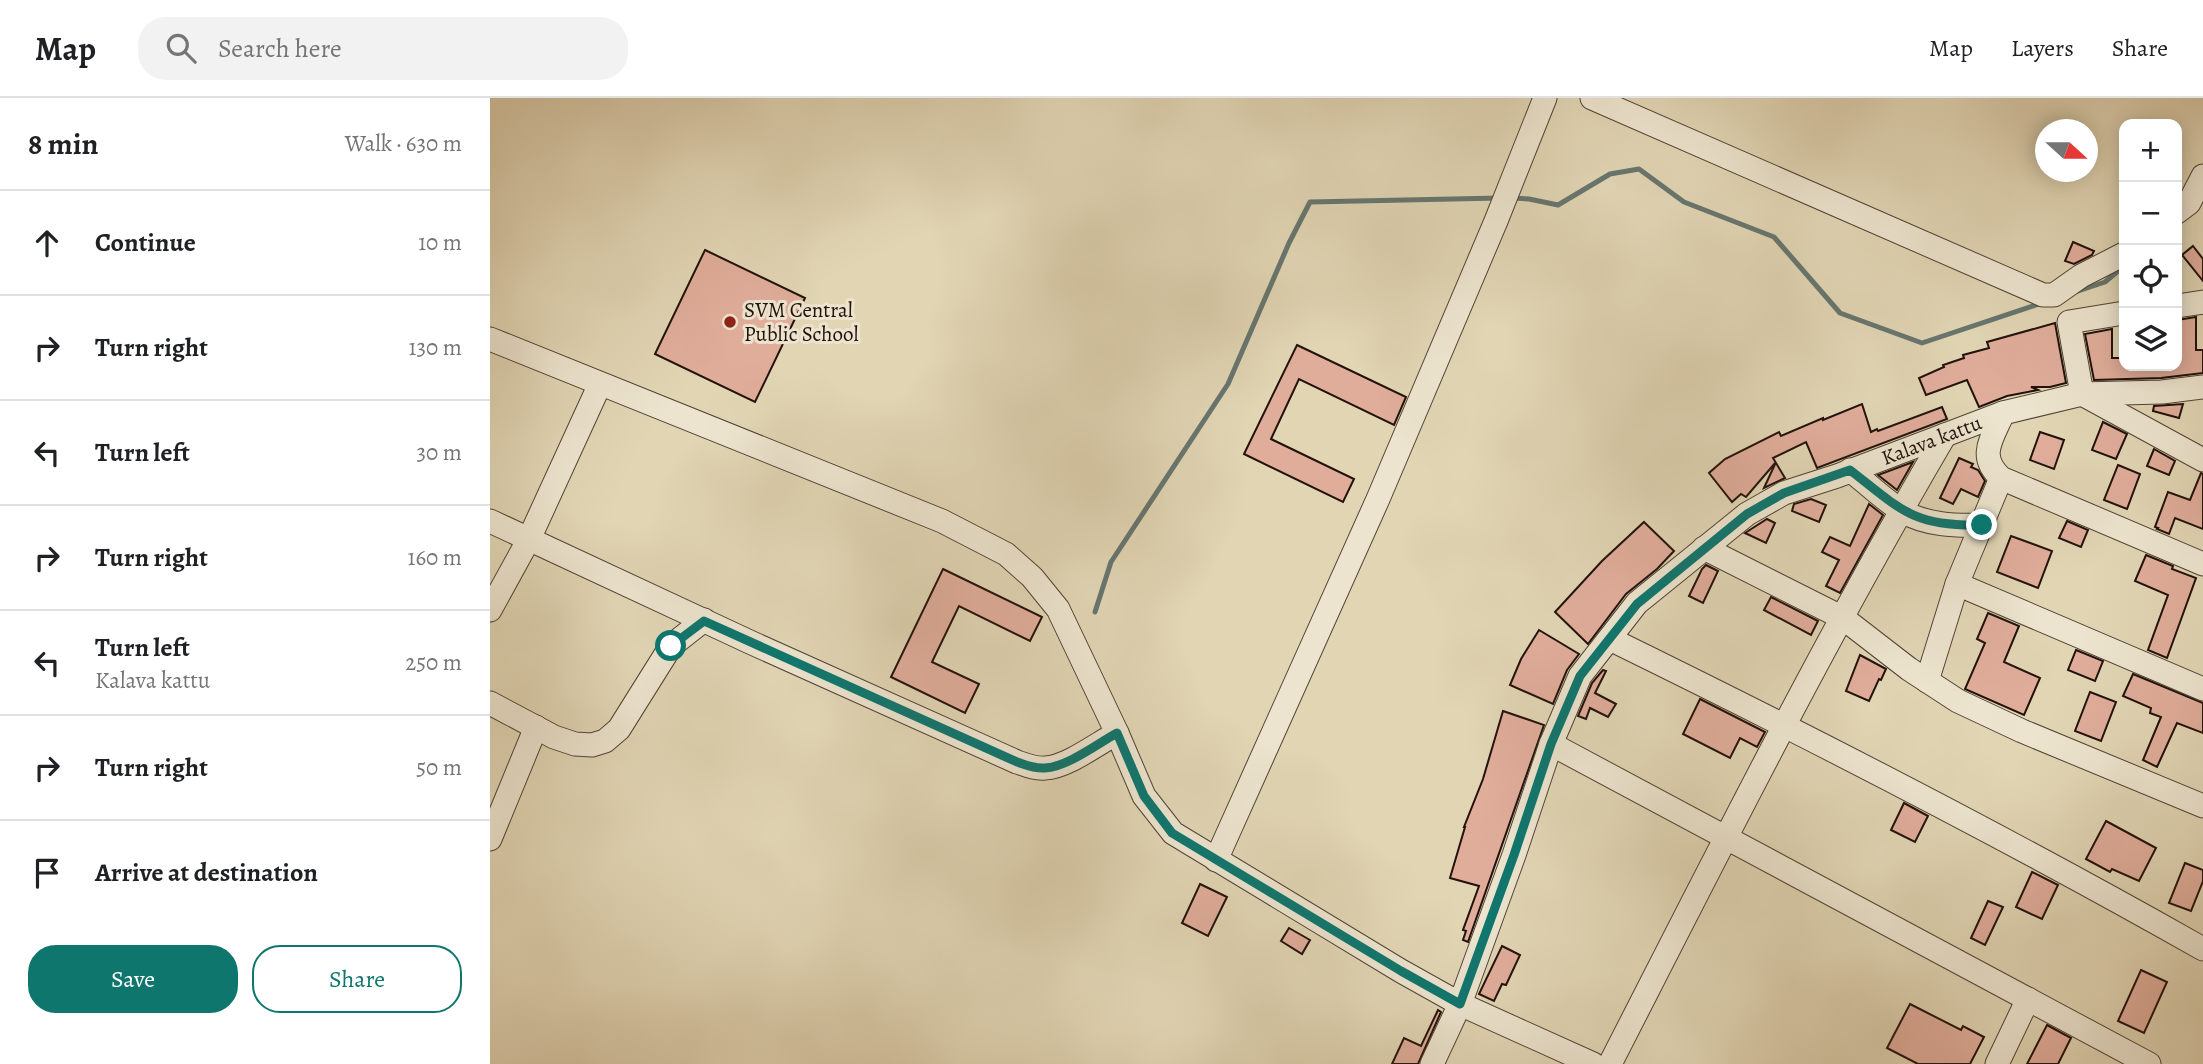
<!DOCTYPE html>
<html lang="en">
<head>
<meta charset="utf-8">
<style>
  body { margin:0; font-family:Alegreya,serif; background:#f2f2f2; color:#202124 }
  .controls { position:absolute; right:21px; top:21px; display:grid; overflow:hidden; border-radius:14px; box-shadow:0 4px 18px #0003 }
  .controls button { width:63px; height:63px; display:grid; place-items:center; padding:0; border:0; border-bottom:2px solid #e0e0e0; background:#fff; color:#202124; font:35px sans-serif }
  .compass { position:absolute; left:1545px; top:21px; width:63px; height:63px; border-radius:50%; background:#fff; box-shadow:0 4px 18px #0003; rotate:111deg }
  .stop { position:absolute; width:21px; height:21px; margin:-16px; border:5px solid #0f766e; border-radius:50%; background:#fff }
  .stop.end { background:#0f766e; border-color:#fff; box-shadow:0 2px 7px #0008 }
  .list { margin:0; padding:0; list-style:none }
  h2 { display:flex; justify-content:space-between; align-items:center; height:91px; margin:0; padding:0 28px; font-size:30px }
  h2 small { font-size:23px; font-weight:400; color:#757577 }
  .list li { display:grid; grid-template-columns:46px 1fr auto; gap:21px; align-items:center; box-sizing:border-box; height:105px; padding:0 28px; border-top:2px solid #e0e0e0 }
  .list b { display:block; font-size:26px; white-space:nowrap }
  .list p { margin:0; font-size:23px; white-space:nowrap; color:#757577 }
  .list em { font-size:23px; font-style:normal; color:#757577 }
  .actions { display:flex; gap:14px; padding:21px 28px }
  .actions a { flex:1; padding:16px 0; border:2px solid #0f766e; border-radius:28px; text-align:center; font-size:24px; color:#0f766e }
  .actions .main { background:#0f766e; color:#fff }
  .icon { flex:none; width:38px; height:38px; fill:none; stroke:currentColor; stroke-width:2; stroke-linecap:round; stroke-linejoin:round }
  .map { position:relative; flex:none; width:1713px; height:966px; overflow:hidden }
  header { display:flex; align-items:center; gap:42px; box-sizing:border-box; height:98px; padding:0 35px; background:#fff; border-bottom:2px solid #e0e0e0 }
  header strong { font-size:33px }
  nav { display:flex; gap:38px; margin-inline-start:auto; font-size:24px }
  .search { width:490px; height:63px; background:#f2f2f2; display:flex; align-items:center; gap:18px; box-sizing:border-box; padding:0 24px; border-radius:28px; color:#757577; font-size:26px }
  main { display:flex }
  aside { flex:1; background:#fff }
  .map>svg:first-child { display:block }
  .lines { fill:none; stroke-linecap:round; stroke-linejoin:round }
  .stream { stroke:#67766f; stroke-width:5 }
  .building { fill:#e0ad9b; stroke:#22120b; stroke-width:2 }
  .minor-casing { stroke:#524335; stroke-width:25 }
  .minor { stroke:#ece4ce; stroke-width:23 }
  .route { stroke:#0f766e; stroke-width:9 }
  .poi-dot { fill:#8f2418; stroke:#ece4ce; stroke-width:2.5 }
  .labels { text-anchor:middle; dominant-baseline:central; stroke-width:6; stroke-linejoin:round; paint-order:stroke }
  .poi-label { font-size:21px; fill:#22120b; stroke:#ece4ce; text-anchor:start }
  .street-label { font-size:21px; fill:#22120b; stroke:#ece4ce }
</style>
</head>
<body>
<header>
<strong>Map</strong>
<div class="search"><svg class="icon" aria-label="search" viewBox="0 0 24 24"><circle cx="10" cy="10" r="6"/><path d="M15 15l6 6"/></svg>Search here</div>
<nav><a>Map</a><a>Layers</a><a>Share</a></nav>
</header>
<main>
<aside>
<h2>8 min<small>Walk · 630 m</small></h2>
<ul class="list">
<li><svg class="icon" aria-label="ahead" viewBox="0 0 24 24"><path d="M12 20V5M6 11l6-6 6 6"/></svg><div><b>Continue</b></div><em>10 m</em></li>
<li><svg class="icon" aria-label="right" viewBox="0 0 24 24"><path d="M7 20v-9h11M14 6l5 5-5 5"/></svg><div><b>Turn right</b></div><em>130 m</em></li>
<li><svg class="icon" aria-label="left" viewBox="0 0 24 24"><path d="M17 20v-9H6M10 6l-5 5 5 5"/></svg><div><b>Turn left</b></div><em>30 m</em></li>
<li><svg class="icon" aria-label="right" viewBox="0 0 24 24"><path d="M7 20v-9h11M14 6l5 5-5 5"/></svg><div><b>Turn right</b></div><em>160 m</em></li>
<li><svg class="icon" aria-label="left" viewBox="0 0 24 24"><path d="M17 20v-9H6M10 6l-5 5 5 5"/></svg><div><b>Turn left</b><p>Kalava kattu</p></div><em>250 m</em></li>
<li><svg class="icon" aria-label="right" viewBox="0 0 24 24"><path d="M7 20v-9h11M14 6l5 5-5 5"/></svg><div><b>Turn right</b></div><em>50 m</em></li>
<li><svg class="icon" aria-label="arrive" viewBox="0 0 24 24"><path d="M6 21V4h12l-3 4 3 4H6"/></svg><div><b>Arrive at destination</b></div></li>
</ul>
<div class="actions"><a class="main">Save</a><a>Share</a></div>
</aside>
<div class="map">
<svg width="1713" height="966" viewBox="0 0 1713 966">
  <rect width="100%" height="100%" fill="#e1d5b4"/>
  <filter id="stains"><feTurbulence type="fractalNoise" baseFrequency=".00286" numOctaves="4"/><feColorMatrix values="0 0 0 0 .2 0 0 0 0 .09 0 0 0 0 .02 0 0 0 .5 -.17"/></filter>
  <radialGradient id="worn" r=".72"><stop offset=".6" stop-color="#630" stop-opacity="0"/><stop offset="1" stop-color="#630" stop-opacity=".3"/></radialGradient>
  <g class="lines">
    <g class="stream">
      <path d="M1023 100 1039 101 1068 107 1120 76 1149 71 1194 104 1284 139 1350 215 1432 245 1552 205"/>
      <path d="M1585 194 1615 184 1634 168"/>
      <path d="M605 514 621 464 738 286 799 145 820 104 1010 100"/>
    </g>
  </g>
  <g class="building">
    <path d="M1583 144 1604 153 1602 157 1584 166 1575 163Z"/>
    <path d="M1703 148 1713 161V183L1692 157Z"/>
    <path d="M215 152 315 200 265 304 165 256Z"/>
    <path d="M1706 219V252H1713V275L1671 280 1604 282 1595 236 1622 231V260H1633L1634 268H1687V222Z"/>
    <path d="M1565 225 1576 285 1560 289H1541L1548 292 1517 298 1489 309 1477 282 1436 297 1429 280 1454 269 1453 267 1474 260 1473 257 1499 250 1497 244Z"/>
    <path d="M807 247 916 299 904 327 809 281 781 341 864 381 853 404 754 356Z"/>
    <path d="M1372 306 1381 334 1387 331 1388 333 1452 309 1457 321 1327 370 1316 344 1283 360 1295 380 1274 390 1286 364 1256 399 1251 396 1242 404 1219 375 1235 361 1289 334 1291 338 1333 320V322Z"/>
    <path d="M1693 306 1689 320 1663 313 1664 308Z"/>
    <path d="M1613 324 1637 336 1626 361 1602 352Z"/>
    <path d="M1550 334 1574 342 1564 371 1540 362Z"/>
    <path d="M1664 351 1685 363 1679 377 1657 368Z"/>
    <path d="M1469 360 1483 366 1481 369 1488 372 1495 383 1488 399 1471 391 1463 406 1450 400Z"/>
    <path d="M1423 364 1407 392 1388 377Z"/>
    <path d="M1628 367 1650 376 1637 411 1614 402Z"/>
    <path d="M1711 375 1713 376V431L1685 420 1679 436 1667 431 1668 430 1665 429 1678 394 1700 402Z"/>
    <path d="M1321 401 1336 407 1329 424 1302 413 1304 406Z"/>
    <path d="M1379 406 1393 417 1350 495 1336 488 1349 462 1332 454 1340 439 1360 448Z"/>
    <path d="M1277 421 1285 425 1276 445 1255 435Z"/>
    <path d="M1577 423 1598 432 1591 449 1569 440Z"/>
    <path d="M1154 424 1184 453 1167 471 1136 496 1098 546 1065 514 1112 463Z"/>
    <path d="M1521 438 1562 453 1548 490 1507 474Z"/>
    <path d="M1656 457 1683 468 1682 471 1706 480 1677 560 1658 552 1678 497 1645 483Z"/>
    <path d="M1216 467 1228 473 1213 505 1199 498 1212 471Z"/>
    <path d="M453 471 552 519 540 543 469 508 442 564 489 586 475 615 401 579Z"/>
    <path d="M1281 499 1328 523 1321 537 1274 512Z"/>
    <path d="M1498 515 1529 528 1514 564 1550 580 1534 617 1475 591 1495 545 1487 541Z"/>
    <path d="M1049 532 1089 556 1077 572 1063 606 1020 587 1031 561Z"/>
    <path d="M1586 552 1613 563 1605 583 1578 572Z"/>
    <path d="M1370 557 1396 571 1391 582 1389 581 1379 603 1356 593Z"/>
    <path d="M1113 572 1116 573 1105 595 1126 606 1118 619 1100 610 1096 621 1088 618 1102 585Z"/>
    <path d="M1643 576 1713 605V635L1687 625 1667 669 1653 662 1671 619 1660 615 1661 610 1633 598Z"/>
    <path d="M1600 594 1626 604 1611 643 1585 633Z"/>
    <path d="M1210 601 1275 634 1267 649 1250 640 1240 660 1193 636Z"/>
    <path d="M1013 613 1054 627 978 844 973 842 976 833 973 832 989 788 960 780 975 729H974L993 681Z"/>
    <path d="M1414 705 1438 718 1425 744 1401 732Z"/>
    <path d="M1616 723 1666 750 1649 783 1622 771 1620 774 1596 761Z"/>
    <path d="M1695 765 1713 772V783L1701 813 1679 805Z"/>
    <path d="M1542 774 1568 787 1552 821 1526 809Z"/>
    <path d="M710 786 737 799 718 838 692 825Z"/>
    <path d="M1498 803 1513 809 1495 847 1481 840Z"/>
    <path d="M799 830 820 842 812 856 791 843Z"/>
    <path d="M1012 848 1030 857 1016 887 1012 886 1004 903 989 896Z"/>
    <path d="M1651 872 1677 884 1654 935 1628 923Z"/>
    <path d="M1420 906 1471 932 1473 928 1494 939 1480 966H1428L1397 950Z"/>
    <path d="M948 912 951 914 928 966H902L914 940 931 948Z"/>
    <path d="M1557 927 1581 940 1568 966H1537Z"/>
  </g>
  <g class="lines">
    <g class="minor-casing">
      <g id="minor">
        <path d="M1102 0 1553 197H1564L1591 178 1634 156"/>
        <path d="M1687 114 1699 105 1713 78"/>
        <path d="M1687 208 1713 204"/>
        <path d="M1634 215 1579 224 1592 296 1713 362"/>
        <path d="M0 241 452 423 516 456 542 479 568 511 627 635 654 698 683 735 911 873 970 906 1103 966"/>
        <path d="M1513 315C1502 341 1487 358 1511 380L1713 466"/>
        <path d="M1360 372C1377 385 1394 402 1412 413 1436 427 1465 428 1492 427"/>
        <path d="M0 423 262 545 527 664C536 667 545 671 555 670 577 669 607 646 627 635"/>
        <path d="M1214 450 1353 520 1419 571 1468 603 1532 633 1713 708"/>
        <path d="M1467 486 1713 591"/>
        <path d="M0 512 39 441 110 286"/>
        <path d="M1120 541C1320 639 1519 741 1713 851"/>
        <path d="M1437 583 1467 486 1511 380"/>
        <path d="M0 605 64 639 85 646 102 647 115 643 129 631 181 548 214 522"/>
        <path d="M1061 646 1659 966"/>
        <path d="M0 741 46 629"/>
        <path d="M726 762 888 401 1006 123 1055 0"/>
        <path id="s1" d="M942 966 970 906 1024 757 1061 646 1090 578 1147 505 1257 416 1294 395 1347 378 1513 315 1592 296 1672 294 1713 289"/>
        <path d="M1120 966C1228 755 1335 541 1455 337"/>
        <path d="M1507 966 1538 901"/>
      </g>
    </g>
    <use href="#minor" class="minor"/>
  </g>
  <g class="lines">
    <path class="route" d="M181 548 214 523 527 664C536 667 545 671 555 670 577 669 607 646 627 635L654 698 682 735 911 873 970 906 1024 757 1061 646 1090 578 1147 506 1257 416 1294 395 1360 372C1411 412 1424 429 1492 427"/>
  </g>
  <circle class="poi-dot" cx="240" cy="224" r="7"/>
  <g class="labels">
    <g class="poi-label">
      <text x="254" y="212">SVM Central<tspan x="254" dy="24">Public School</tspan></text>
    </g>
    <g class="street-label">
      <text stroke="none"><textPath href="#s1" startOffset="849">Kalava kattu</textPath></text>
    </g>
  </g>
  <rect width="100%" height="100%" filter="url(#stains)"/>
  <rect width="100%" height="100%" fill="url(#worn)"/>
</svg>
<div class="controls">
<button>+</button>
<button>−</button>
<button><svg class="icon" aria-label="locate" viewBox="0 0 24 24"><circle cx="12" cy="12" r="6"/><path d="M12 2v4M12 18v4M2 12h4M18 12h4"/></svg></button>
<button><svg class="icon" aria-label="layers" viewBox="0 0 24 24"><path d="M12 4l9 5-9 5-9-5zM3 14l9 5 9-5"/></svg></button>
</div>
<svg class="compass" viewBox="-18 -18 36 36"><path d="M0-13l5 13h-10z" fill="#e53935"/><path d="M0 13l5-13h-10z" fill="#757577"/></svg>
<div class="stop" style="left:181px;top:548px"></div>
<div class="stop end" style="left:1492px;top:427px"></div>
</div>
</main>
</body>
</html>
